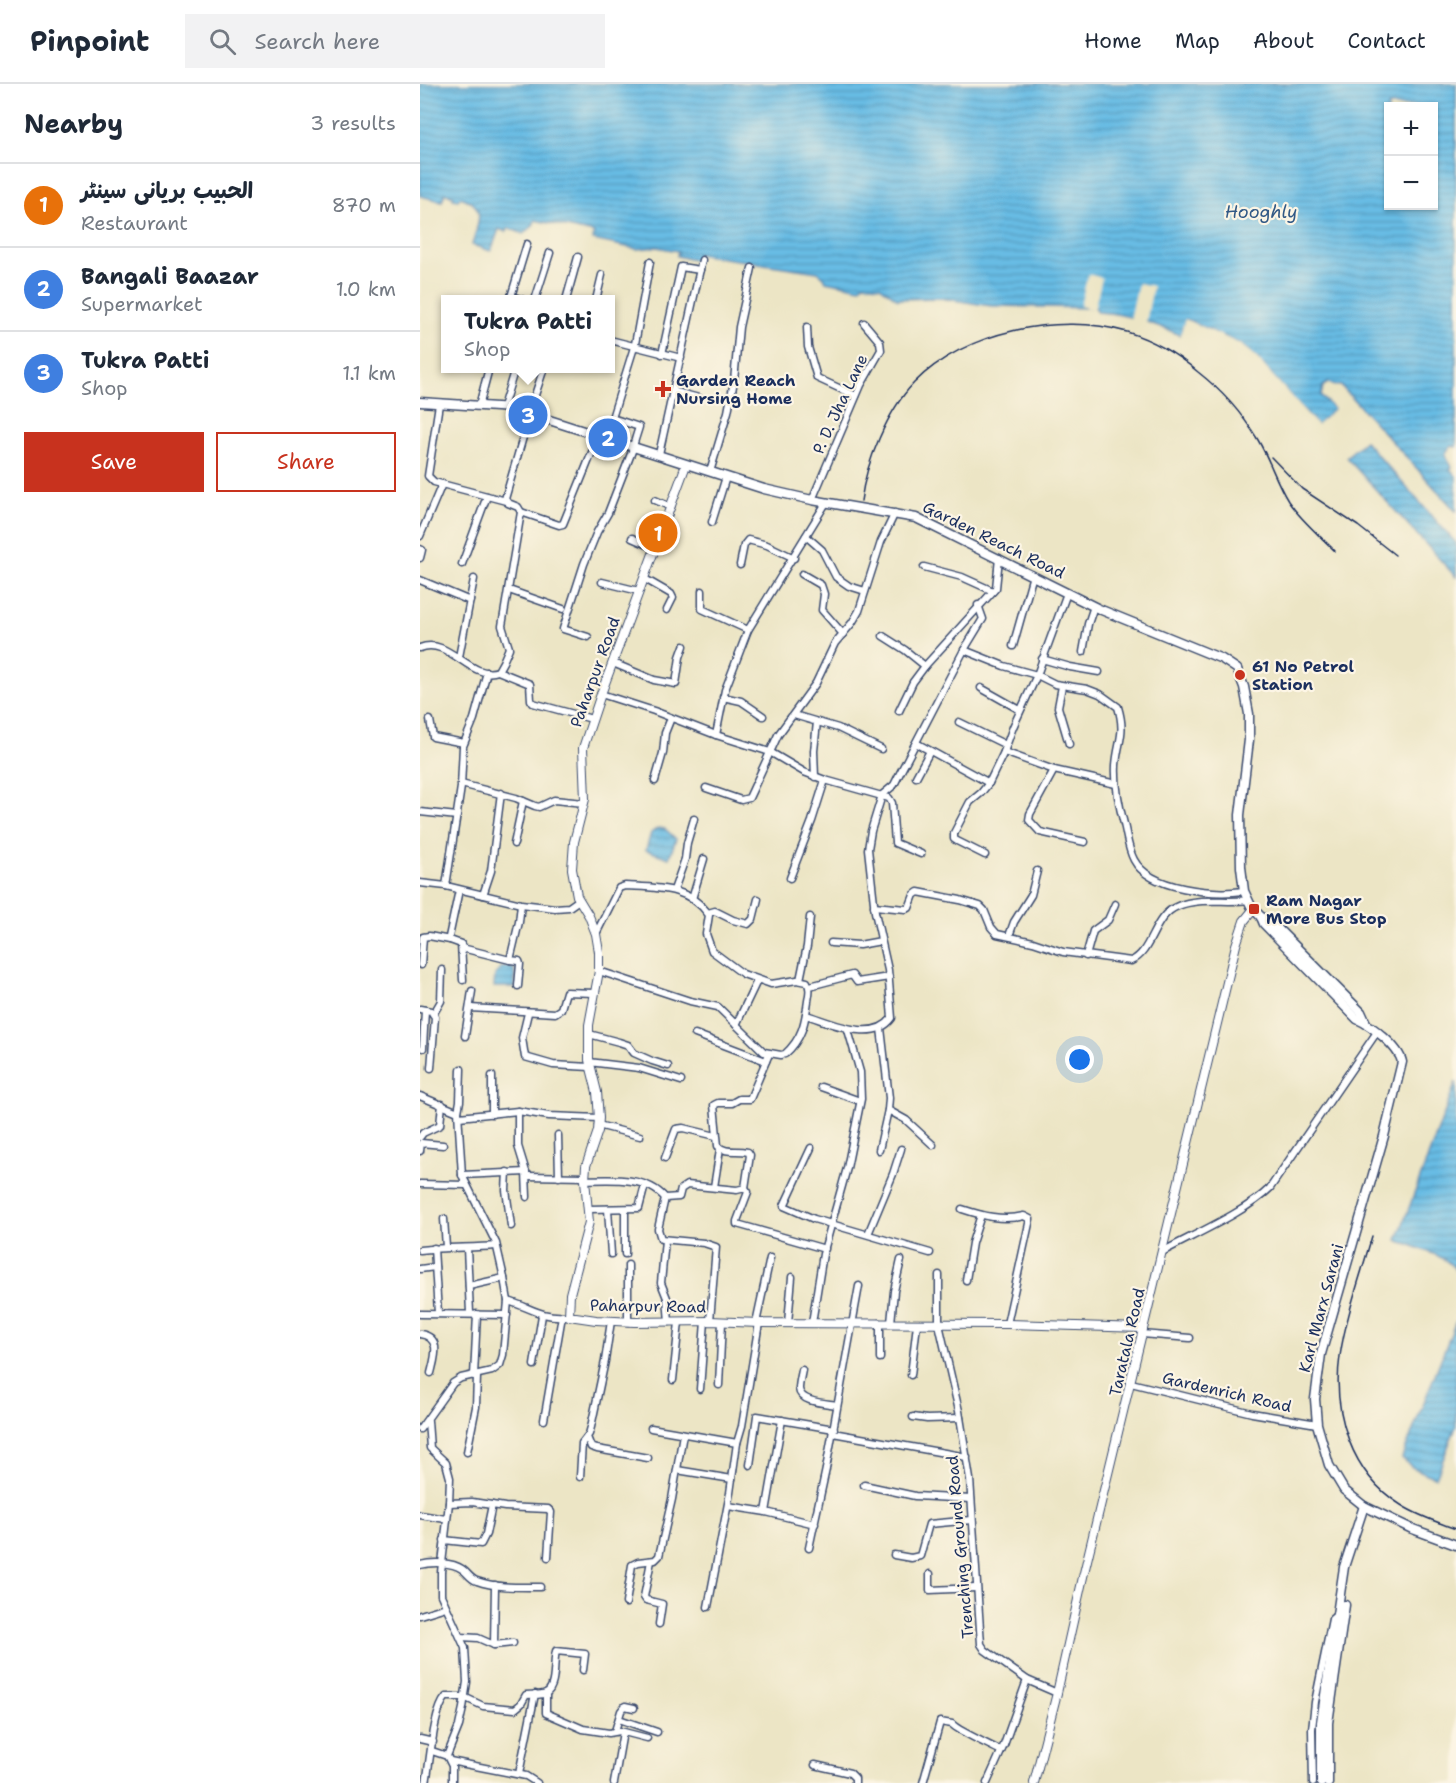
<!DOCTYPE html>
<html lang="en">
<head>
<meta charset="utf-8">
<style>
  body { margin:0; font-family:"Shantell Sans","Playpen Sans Arabic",sans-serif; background:#f2f2f3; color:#1f2937 }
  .controls { position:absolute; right:18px; top:18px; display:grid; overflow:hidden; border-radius:0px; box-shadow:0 2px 4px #0004 }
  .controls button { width:54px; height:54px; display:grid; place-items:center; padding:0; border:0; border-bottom:2px solid #e0e1e3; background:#fff; color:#1f2937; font:30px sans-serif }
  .you { position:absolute; left:660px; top:976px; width:21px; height:21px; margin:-15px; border:4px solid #fff; border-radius:50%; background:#1a73e8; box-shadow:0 0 0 9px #1a73e833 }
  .badge { display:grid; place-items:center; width:39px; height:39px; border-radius:50%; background:#c8321e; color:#fff; font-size:20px; font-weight:700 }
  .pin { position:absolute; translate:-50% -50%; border:3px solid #fff; box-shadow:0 2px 6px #0006 }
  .popup { position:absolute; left:21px; top:211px; width:174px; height:78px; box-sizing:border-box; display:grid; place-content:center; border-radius:0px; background:#fff; filter:drop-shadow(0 2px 4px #0005); font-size:20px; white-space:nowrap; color:#747a83 }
  .popup b { font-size:22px; color:#1f2937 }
  .popup::after { content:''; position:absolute; left:50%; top:100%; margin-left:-12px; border:12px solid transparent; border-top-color:#fff }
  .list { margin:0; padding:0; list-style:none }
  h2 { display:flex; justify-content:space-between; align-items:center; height:78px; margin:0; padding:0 24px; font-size:26px }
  h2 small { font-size:20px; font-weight:400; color:#747a83 }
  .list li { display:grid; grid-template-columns:39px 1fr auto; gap:18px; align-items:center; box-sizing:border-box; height:84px; padding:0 24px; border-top:2px solid #e0e1e3 }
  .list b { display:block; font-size:22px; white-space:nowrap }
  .list p { margin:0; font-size:20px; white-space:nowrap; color:#747a83 }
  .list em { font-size:20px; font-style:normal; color:#747a83 }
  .actions { display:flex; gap:12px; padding:18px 24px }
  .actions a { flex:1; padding:14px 0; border:2px solid #c8321e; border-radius:0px; text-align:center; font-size:21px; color:#c8321e }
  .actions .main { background:#c8321e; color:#fff }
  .icon { flex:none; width:33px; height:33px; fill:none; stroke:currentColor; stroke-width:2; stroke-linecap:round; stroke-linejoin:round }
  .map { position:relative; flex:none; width:1036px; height:1699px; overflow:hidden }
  header { display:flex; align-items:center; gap:36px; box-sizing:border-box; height:84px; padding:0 30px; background:#fff; border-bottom:2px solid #e0e1e3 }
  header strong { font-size:28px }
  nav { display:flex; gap:33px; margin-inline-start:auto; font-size:21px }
  .search { width:420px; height:54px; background:#f2f2f3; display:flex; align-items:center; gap:15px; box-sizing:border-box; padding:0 21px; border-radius:0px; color:#747a83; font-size:22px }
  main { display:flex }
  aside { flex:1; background:#fff }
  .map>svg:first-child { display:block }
  .water { fill:url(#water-rules); stroke:#4276a1; stroke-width:1.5; fill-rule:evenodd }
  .pier { fill:#ece5c5 }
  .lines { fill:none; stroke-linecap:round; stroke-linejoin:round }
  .minor-casing { stroke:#3a4a6d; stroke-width:9 }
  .tertiary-casing { stroke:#3a4a6d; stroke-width:10 }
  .secondary-casing { stroke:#3a4a6d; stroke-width:11 }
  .minor { stroke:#fff; stroke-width:6 }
  .tertiary { stroke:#fff; stroke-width:8 }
  .secondary { stroke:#fff; stroke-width:8 }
  .rail { stroke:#1b2f5e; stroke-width:1.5 }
  .poi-dot { fill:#c8321e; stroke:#fcf5e5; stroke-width:2 }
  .labels { text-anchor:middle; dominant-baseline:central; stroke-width:4.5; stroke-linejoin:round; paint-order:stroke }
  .poi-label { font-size:16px; font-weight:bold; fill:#1b2f5e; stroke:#fcf5e5; text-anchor:start }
  .street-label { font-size:16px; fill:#1b2f5e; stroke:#fcf5e5 }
  .water-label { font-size:18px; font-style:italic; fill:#325986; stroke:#fcf5e5 }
</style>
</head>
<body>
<header>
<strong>Pinpoint</strong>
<div class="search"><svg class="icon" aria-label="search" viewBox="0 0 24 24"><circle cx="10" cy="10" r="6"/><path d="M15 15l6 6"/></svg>Search here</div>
<nav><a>Home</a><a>Map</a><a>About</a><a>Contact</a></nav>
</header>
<main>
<aside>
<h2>Nearby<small>3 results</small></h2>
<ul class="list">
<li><span class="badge" style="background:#e8710a">1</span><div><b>الحبیب بریانی سینٹر</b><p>Restaurant</p></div><em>870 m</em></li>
<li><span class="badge" style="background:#3f7fe0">2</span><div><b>Bangali Baazar</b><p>Supermarket</p></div><em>1.0 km</em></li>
<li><span class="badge" style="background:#3f7fe0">3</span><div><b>Tukra Patti</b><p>Shop</p></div><em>1.1 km</em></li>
</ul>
<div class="actions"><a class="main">Save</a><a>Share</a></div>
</aside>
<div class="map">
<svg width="1036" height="1699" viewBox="0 0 1036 1699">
  <defs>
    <pattern id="water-rules" width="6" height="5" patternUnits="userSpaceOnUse" patternTransform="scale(1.5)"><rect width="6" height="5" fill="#68bce4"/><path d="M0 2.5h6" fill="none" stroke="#5599bc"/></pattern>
  </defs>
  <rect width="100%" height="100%" fill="#fcf5e5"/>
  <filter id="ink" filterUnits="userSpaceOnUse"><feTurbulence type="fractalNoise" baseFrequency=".0167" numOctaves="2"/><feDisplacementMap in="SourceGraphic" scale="12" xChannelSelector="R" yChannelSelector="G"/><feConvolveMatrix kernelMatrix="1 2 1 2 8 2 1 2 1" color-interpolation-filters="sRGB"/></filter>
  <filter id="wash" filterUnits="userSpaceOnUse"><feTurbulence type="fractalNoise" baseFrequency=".008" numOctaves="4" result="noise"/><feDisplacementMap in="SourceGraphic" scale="24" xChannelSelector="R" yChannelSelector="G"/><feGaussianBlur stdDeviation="1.35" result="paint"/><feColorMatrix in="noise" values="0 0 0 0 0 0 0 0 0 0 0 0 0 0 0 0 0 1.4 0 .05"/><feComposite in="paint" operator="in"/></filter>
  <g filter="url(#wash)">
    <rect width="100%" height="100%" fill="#ece5c5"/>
    <g class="water">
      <path d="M0 0H1036V363L1032 362 1026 368V373L1032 383 1030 385 1036 392V427L921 302 908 299 903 302 901 312 914 325 897 341 836 273 820 260 766 235 760 251C733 239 708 230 678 228L676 224 572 222 520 214 478 215 460 202 443 200 440 204 406 197 404 193 398 188 277 170 275 176 257 172 258 167 237 163 217 165 173 156 174 149 115 136 113 142 103 150 89 144 86 148 79 145 71 167 52 161C58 140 68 121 40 113L38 116 33 115 34 112 25 109 22 117 0 112ZM968 22H1014V122H968Z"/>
      <path d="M945 357 1036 459V493L926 373Z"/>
      <path d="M238 744 245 745 256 755 249 774 226 766 231 749Z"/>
      <path d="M88 883 94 885 95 903H74L75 891 81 884Z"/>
      <path d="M1036 998V1187C1028 1171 993 1163 977 1156Z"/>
      <path d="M1036 1237V1342L1016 1394 992 1383 982 1374Z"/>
    </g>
    <g class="pier">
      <path d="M668 190 682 194 674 226 660 222Z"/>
      <path d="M718 199 733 202 726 239 710 236Z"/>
      <path d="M765 235 820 260 836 273 897 341 914 325 916 328 899 343H895L834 275 818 262 767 239 763 252 760 251Z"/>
    </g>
  </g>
  <g filter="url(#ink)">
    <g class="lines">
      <g class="minor-casing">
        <g id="minor">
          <path d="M91 212 103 216"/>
          <path d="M90 216 107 160"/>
          <path d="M115 216 130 169"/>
          <path d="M146 216 158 173"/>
          <path d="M176 216 182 191"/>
          <path d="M387 243 388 263 397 294 436 312"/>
          <path d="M190 256 261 274"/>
          <path d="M242 270 261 183 280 186"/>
          <path d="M252 307 279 314"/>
          <path d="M113 317 124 284"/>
          <path d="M19 320 8 392 14 398 86 417"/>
          <path d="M59 322 69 284"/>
          <path d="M83 323 95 284"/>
          <path d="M213 362 219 343 192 334 215 260 230 178"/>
          <path d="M239 370 282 176"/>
          <path d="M290 388 308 328 314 297 319 243 332 184"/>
          <path d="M235 416 251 423"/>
          <path d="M392 416 441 301 461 266 460 258 444 239"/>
          <path d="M101 428 139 441 143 440 179 351"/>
          <path d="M292 438 306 393"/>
          <path d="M0 452 22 400"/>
          <path d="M386 452 402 466 416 493 429 502 445 507"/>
          <path d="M212 454 235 464"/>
          <path d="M0 465 2 466 0 474"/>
          <path d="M42 480 67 412"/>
          <path d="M320 481 324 461 328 456 347 461 374 474"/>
          <path d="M504 483 542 493 573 507"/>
          <path d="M382 490 401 501 404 510 402 526 423 550"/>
          <path d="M225 495 251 510 253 514 247 526"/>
          <path d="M0 496 50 517"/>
          <path d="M182 498 219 507"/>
          <path d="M89 506 143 525"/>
          <path d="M282 507V525L328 546"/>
          <path d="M463 552 485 566 505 582"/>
          <path d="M168 553 143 545 164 480 177 448 188 429 214 362"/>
          <path d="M593 562 613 491"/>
          <path d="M0 564C29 552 50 597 78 587L83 578 89 564 82 542 101 428 98 423 88 419 85 415 110 329"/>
          <path d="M544 566 584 582 617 591 635 600 667 605 680 610 698 623C706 650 698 656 696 681 695 701 699 722 704 740 707 752 708 765 714 776 730 806 794 811 824 807"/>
          <path d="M663 568 668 540 674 522"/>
          <path d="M39 573 54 495"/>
          <path d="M622 575 650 583 679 588"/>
          <path d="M193 579 234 596 256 600 260 573 264 562"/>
          <path d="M78 587 110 600 111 616 113 619 172 635"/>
          <path d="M642 602 638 623 649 660"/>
          <path d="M561 604 600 626"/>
          <path d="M181 610 234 627 296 651 350 668 384 688 405 696 469 714 472 719 475 759 501 770"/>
          <path d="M303 613 321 617 343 632"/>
          <path d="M479 627 493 598 505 582 576 504 579 474"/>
          <path d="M374 631 418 644 461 665"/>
          <path d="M10 636 13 653 44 659"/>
          <path d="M539 638 586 661"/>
          <path d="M296 651 305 606 328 546 406 419"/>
          <path d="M496 659 569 699"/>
          <path d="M584 668 634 686 696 700"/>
          <path d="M634 686 610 730 609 736 620 748 665 758"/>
          <path d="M395 693 394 667 397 638"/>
          <path d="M496 693 510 667"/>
          <path d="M235 697 243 669 245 649 251 634"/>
          <path d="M41 700 96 714 115 722 119 723 134 716 164 719"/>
          <path d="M286 704 321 716 329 714 358 651 396 599 415 559 432 539 439 527 461 458 475 429"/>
          <path d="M0 728 37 732"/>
          <path d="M94 760 103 717"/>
          <path d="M565 771 537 757 534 755V749L550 718 561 709 569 699 584 668 593 643 617 591 647 509"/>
          <path d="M370 794 392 737 405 696"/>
          <path d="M0 799 26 802 101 820 135 824 149 823 159 816"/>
          <path d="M26 802 41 703 43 662 54 635 67 588"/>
          <path d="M39 806 29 853 30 856 41 860 43 896"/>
          <path d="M254 806 265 775 267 759 274 735"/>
          <path d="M63 811 71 787 81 709"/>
          <path d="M272 815 284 775"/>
          <path d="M454 822 486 825 489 824 494 811 498 808 540 816 560 822 564 826 571 843 577 850 613 858 643 868 711 877C733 868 732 832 758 822 779 813 806 819 828 816"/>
          <path d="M288 829 295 827 313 836 328 840 333 835 338 815"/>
          <path d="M176 850 199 804 205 802C237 804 269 802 289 831L286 850 292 867 323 890 351 900 377 896 387 898C391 905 389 910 388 917 385 939 382 955 365 970L361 971 344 968 298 923 270 917 179 887"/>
          <path d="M589 852 594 838 611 811 617 787"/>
          <path d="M411 859 439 861 461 857"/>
          <path d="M42 864 90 876"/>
          <path d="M666 872 673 847 688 836 695 820"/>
          <path d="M1 881 3 853 9 852 30 856"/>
          <path d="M380 896 387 862 390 833"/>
          <path d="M98 902 100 880 99 877 90 876 99 838 101 820"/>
          <path d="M390 902 432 891 437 898 469 893"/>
          <path d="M50 924 135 929 141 925 146 908 174 909"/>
          <path d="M0 925 11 927 15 933 11 984"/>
          <path d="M14 929 21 917 22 886"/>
          <path d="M108 929 102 954 105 973 133 981 170 983"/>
          <path d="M386 931C410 938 453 960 472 934L468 886 455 828 448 765 451 747 462 711 474 701 480 689 544 566 561 538 563 535 558 521"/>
          <path d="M316 941 337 897"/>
          <path d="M169 950 199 958 208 961 214 969 232 977 248 982"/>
          <path d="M275 950 346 977"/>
          <path d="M45 952 52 907"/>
          <path d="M3 964 5 926"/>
          <path d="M169 978 219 984 261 997"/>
          <path d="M401 1003 440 1017"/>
          <path d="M0 1012 38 1028 42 1091 76 1159 84 1194 88 1217 83 1271 80 1281 72 1287 41 1294 33 1299 0 1345"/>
          <path d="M468 1026 486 1036 513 1061"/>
          <path d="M98 1027V1062L106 1088 107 1113"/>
          <path d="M38 1028 40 1017 41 985"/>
          <path d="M72 1030V992"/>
          <path d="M39 1033 98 1027 129 1032 179 1034"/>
          <path d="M178 1041 220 1052"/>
          <path d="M138 1051 139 1093"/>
          <path d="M0 1053 3 1049 20 1041 22 1020"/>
          <path d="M391 1064 364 1122 394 1135 510 1169"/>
          <path d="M459 1066 468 1026 469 1014 461 944"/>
          <path d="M0 1067 1 1059 23 1061"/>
          <path d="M245 1074 256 1045 263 1044 296 1052"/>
          <path d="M87 1088 86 1106 91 1142"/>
          <path d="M42 1091 106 1088"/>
          <path d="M107 1092 165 1093"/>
          <path d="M165 1096C190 1095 227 1092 245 1114L238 1145 241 1155 284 1159 296 1163 290 1237"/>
          <path d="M0 1100 46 1101"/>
          <path d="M294 1103 300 1065"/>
          <path d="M325 1104 328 1108 317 1137V1140L405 1165"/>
          <path d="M245 1114 259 1113 261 1105 267 1101 317 1106 325 1104 330 1071 328 1068C317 1065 306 1070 298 1062L294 1021 298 1019H312L319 1015H330L349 970"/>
          <path d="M169 1125 219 1124 225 1101"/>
          <path d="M188 1125 191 1170"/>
          <path d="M205 1125V1170"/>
          <path d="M542 1125C563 1132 582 1137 604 1132L610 1135 587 1240"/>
          <path d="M24 1135 26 1163"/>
          <path d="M448 1150 473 1090 481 1065"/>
          <path d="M245 1156 241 1199 247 1214 249 1238"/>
          <path d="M14 1164 18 1229"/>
          <path d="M47 1164 50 1229"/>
          <path d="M0 1166C25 1163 50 1164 76 1162"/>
          <path d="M742 1168C773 1151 826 1128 850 1104L957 948"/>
          <path d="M0 1185 15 1183"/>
          <path d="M519 1191V1240L539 1327 550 1395 561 1560 565 1566 607 1596 637 1609"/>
          <path d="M546 1196 552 1159 561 1131"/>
          <path d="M49 1202 84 1194"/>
          <path d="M88 1217C110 1223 121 1234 145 1232"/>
          <path d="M0 1230 87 1231"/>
          <path d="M208 1238V1181"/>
          <path d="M336 1239 350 1174"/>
          <path d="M368 1239 372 1193"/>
          <path d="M392 1239 403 1170 427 1084 441 1015 440 988 428 946"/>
          <path d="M471 1239 474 1207 481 1176"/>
          <path d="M0 1250C22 1253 15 1273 11 1289"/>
          <path d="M722 1250 770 1254"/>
          <path d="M460 1274V1239"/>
          <path d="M114 1281 122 1231"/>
          <path d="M382 1286C381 1292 379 1299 379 1305 380 1319 407 1319 417 1321"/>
          <path d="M491 1291 497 1240"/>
          <path d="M54 1292 57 1230"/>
          <path d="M253 1296 259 1238"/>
          <path d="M711 1299 832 1329 897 1340"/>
          <path d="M299 1301 302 1238"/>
          <path d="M280 1305 285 1237"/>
          <path d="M493 1333 507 1335 540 1334"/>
          <path d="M124 1336 142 1232"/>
          <path d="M8 1337 10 1364 26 1379 30 1394 29 1419 21 1488V1511L45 1564 47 1598 43 1624 39 1642 27 1672 32 1682V1699"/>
          <path d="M231 1344 317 1359 322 1342 339 1239"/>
          <path d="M413 1349 547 1373"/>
          <path d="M167 1353 171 1363 177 1365 228 1374"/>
          <path d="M47 1368 56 1323 57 1292"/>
          <path d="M330 1381 337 1332 414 1345"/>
          <path d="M257 1386 312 1395"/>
          <path d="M160 1393 162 1359 169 1350 171 1343 185 1277 191 1237"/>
          <path d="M444 1401 495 1412 551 1415"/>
          <path d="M29 1419 52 1418 85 1423 128 1425 131 1428 128 1473"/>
          <path d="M308 1422 346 1428 395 1440"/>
          <path d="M346 1428 362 1336"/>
          <path d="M0 1431 26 1435"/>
          <path d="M24 1456 61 1460 66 1450 72 1421"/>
          <path d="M389 1464 406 1385 439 1202"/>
          <path d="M474 1471 491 1474 500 1472 509 1440 552 1436"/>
          <path d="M231 1477 224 1513 226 1516 242 1520 239 1540"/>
          <path d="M0 1481C12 1478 32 1478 42 1485 48 1489 50 1495 57 1497 76 1504 99 1503 120 1503"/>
          <path d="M510 1490V1506L556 1504"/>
          <path d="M206 1519 212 1481 218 1478 235 1476 239 1472 252 1415 263 1350"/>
          <path d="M288 1523 310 1409 317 1359"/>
          <path d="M0 1531 26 1523"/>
          <path d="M41 1553 58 1554 74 1561 93 1559"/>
          <path d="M74 1561 75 1501"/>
          <path d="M126 1609V1629L163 1645 189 1649 200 1647 227 1654"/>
          <path d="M199 1635 237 1648"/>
          <path d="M195 1647 201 1627 205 1622 214 1624"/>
          <path d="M0 1655 13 1658"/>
          <path d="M12 1667 27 1672"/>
          <path d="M30 1677 106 1692 117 1699"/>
          <path d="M395 1681 430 1689 435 1694V1699"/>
          <path d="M99 1690 115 1610"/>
          <path d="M6 1699C10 1679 13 1627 26 1613H44L63 1622 95 1625 101 1620 106 1611C112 1610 120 1612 126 1609 137 1603 133 1577 136 1567L165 1570 163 1586"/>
          <path d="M194 1699 203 1648"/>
          <path d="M503 1699 520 1638 532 1640C538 1647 570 1661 581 1667"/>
          <path d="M567 1699 584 1661 607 1596"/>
          <path d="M893 1699 892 1645 895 1618 912 1535 918 1530"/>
        </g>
      </g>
      <g class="tertiary-casing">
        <g id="tertiary">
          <path d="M266 381 181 610 163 664 165 715 154 758 152 785 157 812 169 832 176 850 179 868V887L169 941V976L177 1008 179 1034 178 1047 166 1082 165 1096 169 1138 150 1210 149 1232 176 1236 214 1238 290 1237 339 1239 587 1240 723 1244"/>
          <path d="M614 1699 637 1609 663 1493 816 861 824 837 833 826"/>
        </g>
      </g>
      <g class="secondary-casing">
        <g id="secondary">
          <path d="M0 318 92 324 344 405 392 416 496 434 679 525 802 575 817 585 824 603 829 630V656L820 731 821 783 824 807 831 822 841 833 844 840 937 935C951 941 979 963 982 978L964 1052 901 1270 895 1315 897 1340 909 1381 924 1406 944 1422 990 1444 1036 1461"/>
          <path d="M841 833 849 836 941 928 946 939"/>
          <path d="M901 1699V1638L924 1483 944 1422"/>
          <path d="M908 1699V1639L925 1521"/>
        </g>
      </g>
      <use href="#minor" class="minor"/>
      <use href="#tertiary" class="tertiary"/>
      <use href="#secondary" class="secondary"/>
      <g class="rail">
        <path d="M851 373 882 405 938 442 975 471"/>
        <path d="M441 417C446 379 467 327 494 299 545 247 639 228 707 248 733 256 758 271 778 288 801 306 823 331 838 356 850 376 856 398 868 417 881 436 899 451 915 467"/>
        <path d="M952 1152C941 1191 926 1232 920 1272 912 1328 931 1390 981 1421 998 1432 1017 1438 1036 1445"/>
      </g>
    </g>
  </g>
  <g class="poi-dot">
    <path d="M240 296h6v6h6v6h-6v6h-6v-6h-6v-6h6z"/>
    <circle cx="820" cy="591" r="6"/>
    <rect x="828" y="819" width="12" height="12" rx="3"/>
  </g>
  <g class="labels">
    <g class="poi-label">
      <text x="256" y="296">Garden Reach<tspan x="256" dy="18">Nursing Home</tspan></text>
      <text x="832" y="582">61 No Petrol<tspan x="832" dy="18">Station</tspan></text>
      <text x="846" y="816">Ram Nagar<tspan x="846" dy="18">More Bus Stop</tspan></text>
    </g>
    <g class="street-label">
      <text transform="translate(420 320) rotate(-65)">P. D. Jha Lane</text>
      <text transform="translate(574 456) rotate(26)">Garden Reach Road</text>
      <text transform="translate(175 588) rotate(-70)">Paharpur Road</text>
      <text transform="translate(228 1222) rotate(1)">Paharpur Road</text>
      <text transform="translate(901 1224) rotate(-75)">Karl Marx Sarani</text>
      <text transform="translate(707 1258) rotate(-77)">Taratala Road</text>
      <text transform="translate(807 1308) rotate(13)">Gardenrich Road</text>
      <text transform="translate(540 1463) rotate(-95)">Trenching Ground Road</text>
    </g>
    <g class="water-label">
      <text x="841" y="128">Hooghly</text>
    </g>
  </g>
</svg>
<div class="controls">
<button>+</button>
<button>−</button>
</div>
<div class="you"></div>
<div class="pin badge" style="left:238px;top:449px;background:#e8710a">1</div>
<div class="pin badge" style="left:188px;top:354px;background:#3f7fe0">2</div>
<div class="pin badge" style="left:108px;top:331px;background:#3f7fe0">3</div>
<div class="popup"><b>Tukra Patti</b>Shop</div>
</div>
</main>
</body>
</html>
